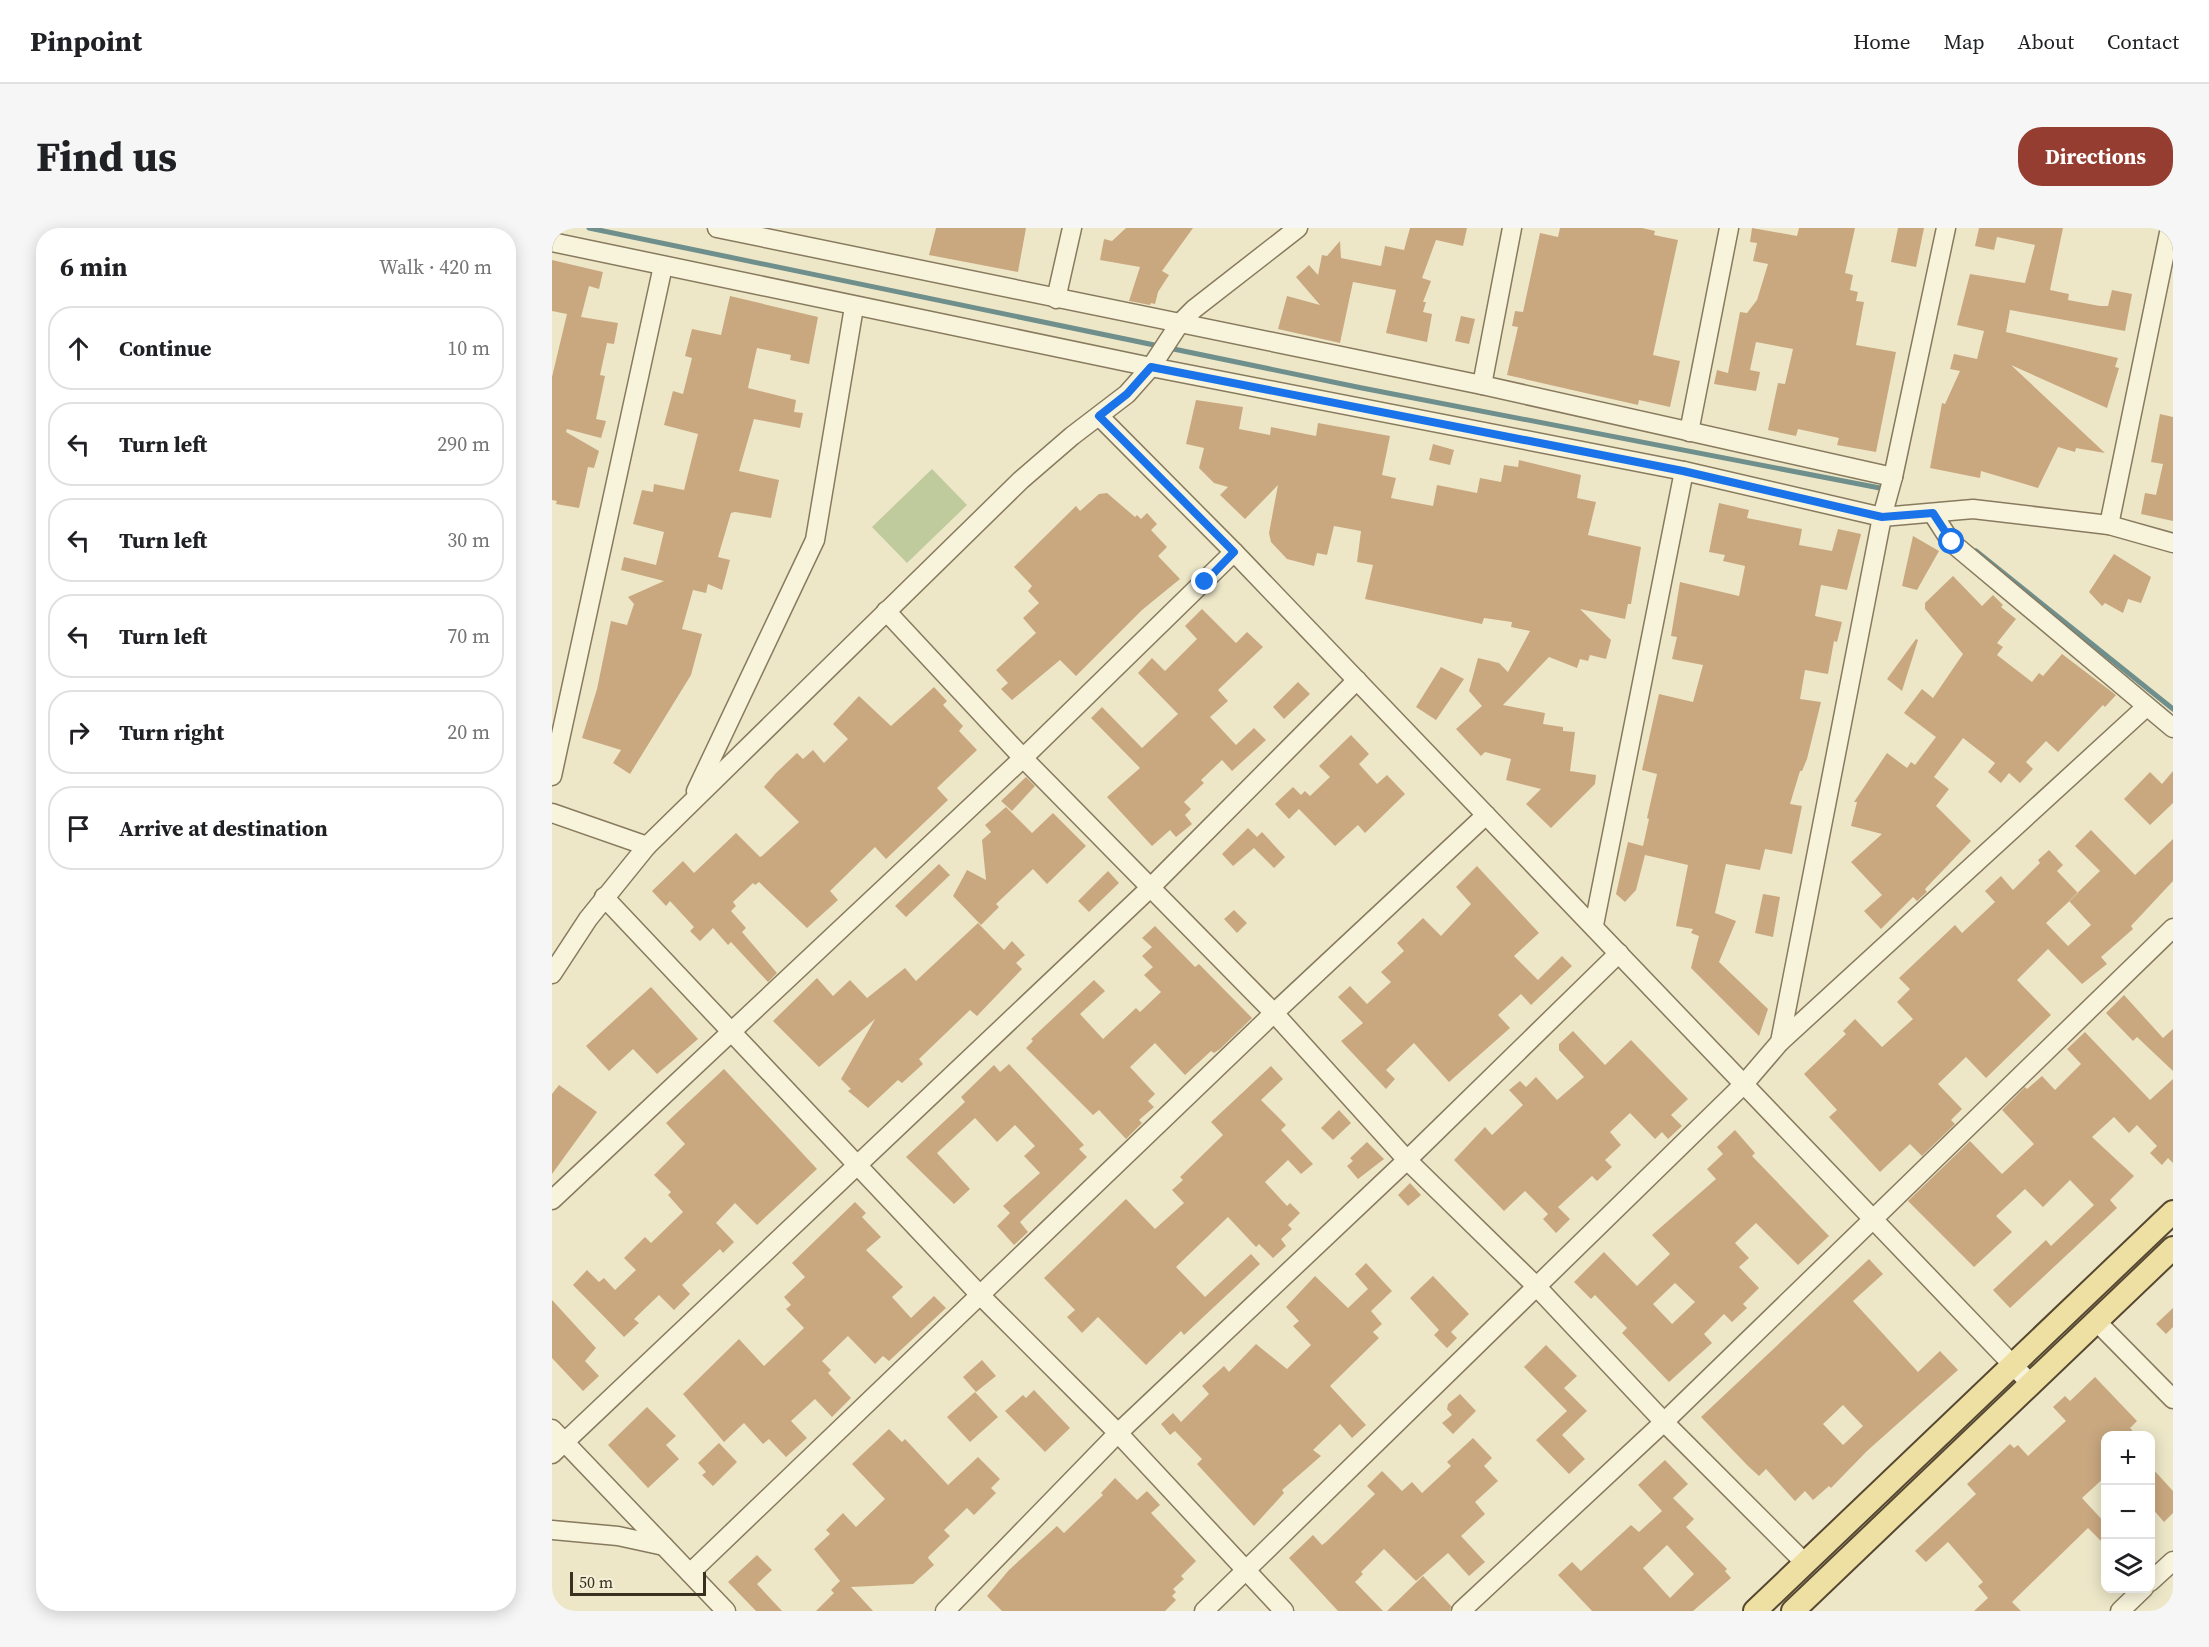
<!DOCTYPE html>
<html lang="en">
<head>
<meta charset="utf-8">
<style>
  body { margin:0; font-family:"Source Serif 4",serif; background:#f6f6f6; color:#202124 }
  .controls { position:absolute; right:18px; bottom:18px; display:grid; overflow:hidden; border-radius:12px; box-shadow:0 3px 15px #0003 }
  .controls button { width:54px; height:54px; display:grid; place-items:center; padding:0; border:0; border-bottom:2px solid #e0e0e0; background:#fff; color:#202124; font:30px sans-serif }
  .scale { position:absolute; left:18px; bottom:15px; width:136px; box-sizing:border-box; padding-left:6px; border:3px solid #393021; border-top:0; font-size:16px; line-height:21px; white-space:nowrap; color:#393021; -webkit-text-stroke:4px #f4f0d7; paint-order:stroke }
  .stop { position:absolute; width:18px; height:18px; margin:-14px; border:4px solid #1a73e8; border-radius:50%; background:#fff }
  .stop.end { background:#1a73e8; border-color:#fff; box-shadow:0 2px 6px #0008 }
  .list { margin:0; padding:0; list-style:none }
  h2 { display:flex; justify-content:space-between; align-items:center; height:78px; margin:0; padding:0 24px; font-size:26px }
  h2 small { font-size:20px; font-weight:400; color:#757577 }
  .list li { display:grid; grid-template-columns:39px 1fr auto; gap:18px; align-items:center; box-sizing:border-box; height:84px; margin:0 12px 12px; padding:0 12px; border:2px solid #e0e0e0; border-radius:24px }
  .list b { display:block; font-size:22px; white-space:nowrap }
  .list em { font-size:20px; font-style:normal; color:#757577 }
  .icon { flex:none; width:33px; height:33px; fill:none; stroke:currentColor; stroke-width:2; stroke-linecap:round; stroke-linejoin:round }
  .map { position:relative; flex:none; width:1621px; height:1383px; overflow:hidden; border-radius:24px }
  header { display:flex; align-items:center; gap:36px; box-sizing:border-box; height:84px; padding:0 30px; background:#fff; border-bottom:2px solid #e0e0e0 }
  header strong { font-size:28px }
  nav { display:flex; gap:33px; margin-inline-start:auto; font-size:21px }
  .intro { display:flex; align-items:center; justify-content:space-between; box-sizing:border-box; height:144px; padding:0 36px }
  h1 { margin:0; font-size:42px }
  .button { padding:15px 27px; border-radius:24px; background:#943d30; color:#fff; font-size:21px; font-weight:700 }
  main { display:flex; gap:36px; padding:0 36px }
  aside { flex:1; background:#fff; border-radius:24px; box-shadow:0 3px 15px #0003 }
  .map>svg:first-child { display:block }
  .green { fill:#bfcb9c }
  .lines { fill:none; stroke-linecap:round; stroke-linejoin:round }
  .stream { stroke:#6f8f8c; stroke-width:5 }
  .building { fill:#c9a880; fill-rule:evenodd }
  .minor-casing { stroke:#887a5e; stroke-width:21 }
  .major-casing { stroke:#564731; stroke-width:26 }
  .minor { stroke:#f8f3db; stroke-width:18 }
  .major { stroke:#ede0a2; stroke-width:22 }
  .route { stroke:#1a73e8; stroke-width:8 }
</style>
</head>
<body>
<header>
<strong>Pinpoint</strong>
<nav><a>Home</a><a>Map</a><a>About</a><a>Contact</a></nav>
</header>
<div class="intro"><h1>Find us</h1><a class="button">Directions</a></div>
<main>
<aside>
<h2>6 min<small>Walk · 420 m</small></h2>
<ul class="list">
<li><svg class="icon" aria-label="ahead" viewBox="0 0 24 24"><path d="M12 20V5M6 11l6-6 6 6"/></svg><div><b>Continue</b></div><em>10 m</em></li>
<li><svg class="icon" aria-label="left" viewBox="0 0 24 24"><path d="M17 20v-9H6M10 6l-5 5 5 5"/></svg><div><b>Turn left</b></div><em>290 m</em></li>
<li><svg class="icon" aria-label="left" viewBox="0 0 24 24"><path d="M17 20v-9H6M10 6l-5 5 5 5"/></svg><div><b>Turn left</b></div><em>30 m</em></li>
<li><svg class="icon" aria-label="left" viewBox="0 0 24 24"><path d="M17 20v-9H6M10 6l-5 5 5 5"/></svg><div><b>Turn left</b></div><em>70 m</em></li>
<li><svg class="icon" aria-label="right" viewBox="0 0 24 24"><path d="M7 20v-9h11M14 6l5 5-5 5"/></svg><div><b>Turn right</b></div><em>20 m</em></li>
<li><svg class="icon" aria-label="arrive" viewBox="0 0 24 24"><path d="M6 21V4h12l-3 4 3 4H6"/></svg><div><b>Arrive at destination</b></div></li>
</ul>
</aside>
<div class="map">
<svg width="1621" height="1383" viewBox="0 0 1621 1383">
  <rect width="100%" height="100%" fill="#ede7c8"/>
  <path class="green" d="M380 241 415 277 355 335 320 299Z"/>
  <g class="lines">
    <g class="stream">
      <path d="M37 0 810 160 1333 261"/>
      <path d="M1424 323 1621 481"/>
    </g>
  </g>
  <g class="building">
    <path d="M384 0H474L466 44 377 27Z"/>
    <path d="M574 0H641L610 43 617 47 606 64 603 76 599 75 598 77 577 73 588 39 548 32 552 11 560 13Z"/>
    <path d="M858 0H915L911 18 884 12 870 50 879 53 871 74H874L871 84 880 86 875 114 834 105 844 62 801 54 788 115 726 101 735 68 768 77 744 49 757 37 766 47 770 27 775 28 788 13 789 30 829 38 833 18 852 22Z"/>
    <path d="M1008 0H1090L1103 3 1102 7 1126 12 1101 127 1128 133 1118 179 1087 172 1086 177 955 147 966 99 960 98 963 83 971 84 988 5 1006 9Z"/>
    <path d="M1200 0 1245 8 1247 0H1303L1293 45 1301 47 1298 62 1306 64 1304 73 1312 74 1304 117 1344 124 1324 224 1285 217 1287 210 1246 201 1244 208 1216 202 1226 155 1233 156 1241 121 1204 114 1198 142 1208 144 1204 163 1162 156 1165 142 1176 145 1188 84 1195 85 1205 72 1216 36 1201 33 1205 15 1198 14Z"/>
    <path d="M1346 0H1372L1364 39 1339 34Z"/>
    <path d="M1427 0H1511L1498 62 1517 66 1516 72 1548 78H1556L1560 62 1580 66 1573 103 1458 82 1454 104 1566 130 1563 139 1567 140 1555 180 1459 137 1553 225 1524 220 1523 224 1506 219 1486 260 1429 243 1428 250 1378 240 1390 175 1393 176 1408 143 1398 141 1402 126 1425 131 1432 103 1405 97 1418 46 1473 55 1483 17 1445 9 1442 22 1423 18Z"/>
    <path d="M0 32 51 44 47 61 37 58 29 89 66 95 62 116 55 115 48 147 53 148 44 191 54 193 49 210 15 201 14 204 47 223 42 240 36 239 27 280 4 276 5 273 0 272V149L15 86 0 83Z"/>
    <path d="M178 68 266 89 257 136 238 132 239 127 205 120 196 160 244 172 242 184 251 185 248 200 202 191 187 243 227 252 219 290 183 284 179 285 166 329 178 332 170 362 156 356 154 365 141 362 130 401 150 406 139 447 78 546 61 535 69 522 30 510 45 461 59 393 75 397 82 376 76 369 112 353 69 342 72 329 104 337 112 304 81 296 90 262 101 264 102 256 132 262 146 206 112 197 121 163 131 166 140 130 133 128 140 101 169 107Z"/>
    <path d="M909 88 923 91 917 116 903 113Z"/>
    <path d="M644 172 691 179 687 201 718 207 719 199 764 208 766 195 838 208 830 247 844 250 839 270 881 278 885 257 925 265 928 250 949 254 952 237 966 239 967 232 1029 247 1025 270 1044 274 1036 307 1089 319 1079 376H1076L1073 391 1028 381 1059 412 1054 431 1038 427 1036 433 1028 431 1025 440 997 429 951 477 993 485 991 496 1011 499V503L1023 504 1018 543 1044 547 1043 556 999 600 974 576 989 561 954 552 959 531 933 524 929 528 904 501 930 478 917 463 926 430 947 435 956 444 978 403 959 399 960 394 932 390 930 396 813 371 821 337 805 334 809 303 782 298 775 327 765 325 762 338 735 331 719 314 717 305 726 257 693 291 668 267 676 259 662 255 647 240 652 220 634 216Z"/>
    <path d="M1608 186 1621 189V293L1589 286 1593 265 1604 267 1611 236 1599 234Z"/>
    <path d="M881 216 902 222 898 237 877 232Z"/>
    <path d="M555 265 583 289 585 287 589 291 595 285 605 296 599 302 615 319 606 328 628 351 590 382 524 448 508 432 460 472 449 461 456 455 444 442 484 405 471 390 487 375 476 363 480 358 462 339 524 278 528 283 547 266Z"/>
    <path d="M1167 275 1197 282 1195 290 1250 301 1247 317 1280 323 1286 301 1309 306 1295 362 1269 357 1263 388 1290 394 1285 414 1282 413 1276 446 1253 442 1248 471 1269 474 1255 531 1250 543H1248L1238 576 1250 578 1240 626 1213 621 1208 642 1174 636 1163 685 1184 693 1167 734 1216 781 1207 808 1139 740 1147 708 1139 705 1141 701 1124 698 1136 637 1093 627 1084 662 1073 674 1064 666 1076 614 1091 618 1097 591 1095 590 1105 546 1090 542 1107 466 1141 474 1151 437 1120 431 1125 409 1119 408 1128 354 1187 368 1193 338 1171 333 1173 327 1157 324Z"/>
    <path d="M1361 308 1387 323 1365 362 1350 358Z"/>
    <path d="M1562 326 1599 349 1589 375 1576 371 1571 385 1553 375 1550 378 1537 364Z"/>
    <path d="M1401 348 1430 378 1441 367 1451 377 1449 379 1464 391 1445 415 1451 419 1445 427 1480 454 1487 445 1491 448 1510 426 1564 467 1553 479 1551 477 1506 524 1494 513 1474 534 1481 541 1468 555 1457 545 1449 555 1436 544 1443 535 1411 510 1382 549 1397 561 1384 578 1419 613 1373 661 1375 664 1365 673 1361 669 1329 701 1312 683 1330 667 1299 634 1330 606 1299 598 1305 574H1302L1335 525 1355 540 1359 534 1363 537 1384 509 1352 485 1370 461 1381 470 1411 426 1373 381V375Z"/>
    <path d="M650 381 684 415 695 404 711 419 666 462 676 473 658 489 684 517 702 500 714 512 680 543 670 532 649 552 652 555 632 574 639 581 633 587 640 596 624 609 618 602 600 618 555 569 588 540 539 490 550 479 590 520 626 486 586 445 600 430 613 443 645 411 633 398Z"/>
    <path d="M1364 411 1366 412 1350 463 1335 451Z"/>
    <path d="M889 439 912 451 884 492 864 479Z"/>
    <path d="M746 454 758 466 732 491 721 479Z"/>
    <path d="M382 459 395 473 391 477 411 498 407 503 425 522 385 560 396 572 334 631 323 619 278 663 286 672 255 700 207 654 203 657 201 655 181 674 184 678 179 683 194 700 190 704 225 745 216 754 179 714 176 717 161 700 148 713 138 703 142 699 118 673 114 678 100 663 131 633 142 645 184 605 208 629 210 628 247 594 212 559 224 545 245 525 251 531 261 522 272 535 296 511 281 496 307 468 339 498Z"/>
    <path d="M799 507 817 526 807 536 825 556 835 547 853 566 813 605 806 597 783 618 747 581 737 591 723 576 741 559 749 567 753 563 758 568 778 549 767 538Z"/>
    <path d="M1621 543V575L1598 597 1572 571 1598 544 1610 556Z"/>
    <path d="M474 549 483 558 460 583 449 573Z"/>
    <path d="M454 579 480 605 501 585 534 618 495 656 481 641 444 676 447 679 429 697 401 668 415 642 434 652 430 612 439 604 433 597Z"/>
    <path d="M696 600 705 609 710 604 733 629 722 640 702 620 681 638 670 626Z"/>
    <path d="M1539 602 1583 647 1621 611V653L1579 698 1581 701 1549 729 1555 736 1530 756 1496 721 1465 752 1499 787 1434 850 1414 829 1386 856 1410 881 1399 892 1403 896 1370 928 1358 916 1328 944 1277 889 1285 882 1252 846 1294 806 1291 803 1303 791 1330 819 1361 791 1345 774 1358 761 1347 750 1403 697 1410 705 1443 674 1433 663 1449 648 1461 662 1488 635 1486 632 1497 622 1511 637 1505 643 1526 665 1494 695 1516 718 1539 697 1517 673 1548 643 1523 618Z"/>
    <path d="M387 636 398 647 354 689 343 678Z"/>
    <path d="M925 638 987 705 962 728 986 752 1010 728 1020 738 979 777 969 766 946 787 958 800 897 854 862 815 834 842 843 851 834 861 789 813 811 795 786 769 798 758 815 776 839 754 829 744 852 723 845 715 871 690 889 708 919 676 904 659Z"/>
    <path d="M556 643 567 655 537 684 526 673Z"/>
    <path d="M1211 666 1228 669 1221 709 1203 705Z"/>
    <path d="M682 682 695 695 685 705 672 691Z"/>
    <path d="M426 695 452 722 460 713 473 727 464 735 470 741 425 788 418 782 367 831 371 836 350 855 346 852 316 880 296 863 299 861 289 851 323 791 267 839 221 793 265 750 281 768 298 752 315 770 353 740 364 753Z"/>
    <path d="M603 698 643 739 647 736 700 790 668 821 662 825 659 823 633 847 603 815 578 839 603 866 596 873 602 879 587 892 590 895 574 911 547 882 541 887 474 820 481 813 479 811 542 752 553 763 528 786 551 811 584 780 588 784 609 764 592 747 601 739 590 728 600 719 590 710Z"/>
    <path d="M99 759 146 811 105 846 81 821 57 843 34 818Z"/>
    <path d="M1572 767 1611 810 1621 801V843L1585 809 1581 813 1554 785Z"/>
    <path d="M1021 803 1053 837 1079 812 1136 871 1119 887 1130 898 1116 911 1110 904 1103 911 1078 885 1058 904 1069 917 1053 932 1060 939 1045 953 1040 948 1006 979 1018 991 1004 1005 991 991 996 986 973 963 952 983 902 932 933 899 940 907 971 877 957 862 968 853 974 859 984 849 1005 872 1032 849 1007 822V816Z"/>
    <path d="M1533 804 1598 872 1621 851V935L1616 930 1610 937 1598 925 1605 918 1585 897 1577 905 1562 889 1540 909 1582 948 1558 972 1565 980 1458 1080 1441 1062 1494 1012 1499 1018 1542 977 1518 952 1491 979 1473 961 1444 988 1460 1004 1422 1039 1356 973 1418 913 1450 946 1482 916 1450 882 1473 859 1475 861 1490 848 1503 862 1529 836 1515 821Z"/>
    <path d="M457 836 532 917 527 921 535 929 468 994 476 1004 462 1017 445 998 458 985 451 978 488 945 472 928 483 918 463 897 445 914 423 890 385 925 418 961 402 976 354 929 413 874 409 869 442 837 448 844Z"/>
    <path d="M719 838 731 851 709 872 734 897 729 902 761 936 749 946 736 932 713 954 735 978 738 975 748 985 736 997 740 1001 729 1011 734 1018 721 1030 707 1016 704 1019 676 989 624 1039 653 1069 699 1026 708 1036 632 1107 629 1103 594 1137 546 1089 530 1105 515 1089 523 1082 492 1050 574 971 603 1001 632 975 620 962 631 952 628 949 671 907 659 894Z"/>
    <path d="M172 841 265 941 205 997 183 975 164 995 182 1014 171 1025 168 1021 130 1057 138 1066 122 1082 107 1067 82 1091 87 1095 72 1109 21 1057 35 1042 47 1054 52 1050 63 1062 84 1042 72 1030 93 1009 99 1015 131 984 116 967 119 964 102 947 133 916 114 895Z"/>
    <path d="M7 857 45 884 0 946V866Z"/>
    <path d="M787 882 799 895 781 912 769 900Z"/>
    <path d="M1183 902 1203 925 1200 928 1277 1008 1246 1037 1204 995 1183 1015 1197 1030 1187 1039 1207 1060 1191 1076 1195 1080 1180 1094 1172 1086 1152 1106 1160 1115 1117 1154 1070 1105 1075 1100 1043 1067 1039 1071 1022 1054 1052 1024 1085 1058 1118 1026 1100 1007 1164 951 1155 941 1171 926 1165 919ZM1123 1055 1143 1074 1120 1096 1101 1076Z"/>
    <path d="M815 914 832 931 806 951 795 938 801 933 798 930Z"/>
    <path d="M858 955 869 967 856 978 846 967Z"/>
    <path d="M303 974 314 985 310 989 329 1009 314 1022 351 1059 340 1069 359 1090 382 1068 394 1080 337 1133 331 1128 323 1136 296 1108 270 1133 279 1142 276 1145 299 1170 280 1189 263 1171 239 1193 255 1210 234 1229 217 1211 211 1216 192 1195 172 1214 131 1166 187 1111 212 1138 252 1100 234 1081 239 1077 232 1069 253 1049 240 1035Z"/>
    <path d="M1317 1031 1331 1046 1301 1073 1366 1144 1388 1123 1406 1142 1315 1223 1279 1260 1277 1258 1261 1272 1253 1263 1243 1273 1214 1241 1207 1248 1196 1238 1149 1189ZM1291 1177 1311 1198 1291 1217 1271 1196Z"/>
    <path d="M814 1035 840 1063 819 1083 830 1096 821 1104 827 1110 778 1158 814 1197 800 1210 788 1196 761 1222 769 1228 730 1262 732 1265 702 1298 645 1236 650 1231 623 1203 618 1207 609 1196 621 1185 629 1194 657 1166 650 1158 672 1138 677 1144 704 1116 735 1141 759 1117 741 1098 747 1093 734 1079 763 1048 796 1080 816 1061 803 1046Z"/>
    <path d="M881 1048 917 1086 899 1104 905 1110 895 1120 882 1107 887 1102 858 1070Z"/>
    <path d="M0 1072 44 1120 33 1133 47 1148 31 1163 0 1130Z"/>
    <path d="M1621 1080V1099L1614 1106 1604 1096Z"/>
    <path d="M994 1117 1025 1148 1012 1160 1035 1183 1010 1207 1033 1231 1017 1246 984 1212 1015 1183 972 1139Z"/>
    <path d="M430 1132 444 1148 424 1164 411 1149Z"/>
    <path d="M1543 1149 1585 1193 1578 1200 1585 1208H1554V1248L1530 1270 1554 1296V1318L1536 1300 1460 1374 1469 1383H1422L1436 1370 1426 1358 1431 1354 1396 1314 1374 1334 1363 1323 1424 1266 1415 1256 1458 1216 1462 1220 1466 1217 1476 1228 1514 1193 1501 1179 1513 1168 1518 1173Z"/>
    <path d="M482 1162 518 1200 493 1224 453 1183 471 1167 474 1170Z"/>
    <path d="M423 1164 446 1189 418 1214 395 1189Z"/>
    <path d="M908 1166 924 1183 901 1206 890 1195 900 1187 895 1181 896 1176Z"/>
    <path d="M95 1179 124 1208 114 1217 127 1231 96 1260 56 1217Z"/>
    <path d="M337 1201 350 1214 353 1211 396 1257 426 1229 448 1251 439 1260 444 1265 422 1287 415 1280 392 1302 398 1308 377 1328 376 1330 382 1337 361 1356 299 1359 321 1383H264L282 1365 279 1362 288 1353 262 1321 278 1306 274 1302 291 1285 304 1299 333 1271 300 1236Z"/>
    <path d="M921 1210 940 1230 932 1238 946 1253 923 1274 933 1286 909 1308 933 1334 917 1348 896 1325 864 1353 832 1321 809 1344 811 1346 803 1354 831 1383H786L737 1330 761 1307 770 1317 774 1314 823 1266 815 1258 830 1243 850 1263 860 1254 870 1265 899 1238 895 1234Z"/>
    <path d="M167 1215 185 1234 161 1258 150 1247 154 1244 146 1235Z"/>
    <path d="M1113 1232 1136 1256 1121 1270 1142 1291 1134 1299 1175 1341 1173 1343 1179 1350 1141 1383H1040L1006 1347 1020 1334 1029 1343 1079 1297 1087 1304 1110 1283 1086 1257ZM1115 1317 1142 1346 1118 1370 1091 1340Z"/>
    <path d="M1599 1239 1621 1263V1285L1612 1294 1599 1279Z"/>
    <path d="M563 1250 585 1272 595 1263 608 1277 599 1285 644 1333 629 1348 632 1351 621 1361 624 1364 620 1368 624 1372 613 1383H450L435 1368 457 1342 505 1298 512 1305 551 1267 549 1265Z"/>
    <path d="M205 1327 220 1342 205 1356 230 1383H204L176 1354Z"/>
    <path d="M871 1348 899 1378 898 1383H835Z"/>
  </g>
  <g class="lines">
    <g class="minor-casing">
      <g id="minor">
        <path d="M165 0 930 157 1341 249"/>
        <path d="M0 14 599 139 1132 243 1330 289 1421 281 1557 297 1621 315"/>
        <path d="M504 71 520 0"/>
        <path d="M930 157 960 0"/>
        <path d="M547 188 682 324 1479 1156"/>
        <path d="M1137 204 1177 0"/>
        <path d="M1381 286 1399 314 1621 500"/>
        <path d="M1557 297 1618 0"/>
        <path d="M334 383 471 530 722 785 855 932 984 1058 1112 1194 1252 1334"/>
        <path d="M0 548 111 38"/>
        <path d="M144 563 263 312 302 79"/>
        <path d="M0 585 95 618"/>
        <path d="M52 669 428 1067 566 1205 732 1383"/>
        <path d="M1042 697 1132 243"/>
        <path d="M0 746 36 691 95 618 469 252 520 208 575 166 599 139 628 95 642 81 746 0"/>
        <path d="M1228 814 1594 479"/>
        <path d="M0 972 471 530 682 324"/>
        <path d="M1544 1093 1621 1171"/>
        <path d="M0 1201 174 1383"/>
        <path d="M0 1226 598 660 805 452"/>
        <path d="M0 1302 66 1308 112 1318"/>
        <path d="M138 1345 722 785 934 587"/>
        <path d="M1598 1354 1621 1333"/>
        <path d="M393 1383 566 1205 855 932 1067 725"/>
        <path d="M652 1383 1192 856 1228 814 1330 289 1341 249 1394 0"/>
        <path d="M909 1383 1112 1194 1621 700"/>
        <path d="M1568 1383 1592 1360"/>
      </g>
    </g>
    <g class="major-casing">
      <g id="major">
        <path d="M1203 1383 1621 984"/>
        <path d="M1241 1383 1621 1020"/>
      </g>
    </g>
    <use href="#minor" class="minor"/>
    <use href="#major" class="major"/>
  </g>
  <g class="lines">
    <path class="route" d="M653 354 682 324 547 188 575 166 599 139 1131 243 1330 289 1381 285 1400 314"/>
  </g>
</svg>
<div class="controls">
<button>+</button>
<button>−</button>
<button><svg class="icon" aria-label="layers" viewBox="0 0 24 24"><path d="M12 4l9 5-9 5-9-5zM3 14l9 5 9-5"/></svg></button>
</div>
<div class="scale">50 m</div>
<div class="stop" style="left:1400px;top:314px"></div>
<div class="stop end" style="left:653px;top:354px"></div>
</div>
</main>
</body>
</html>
